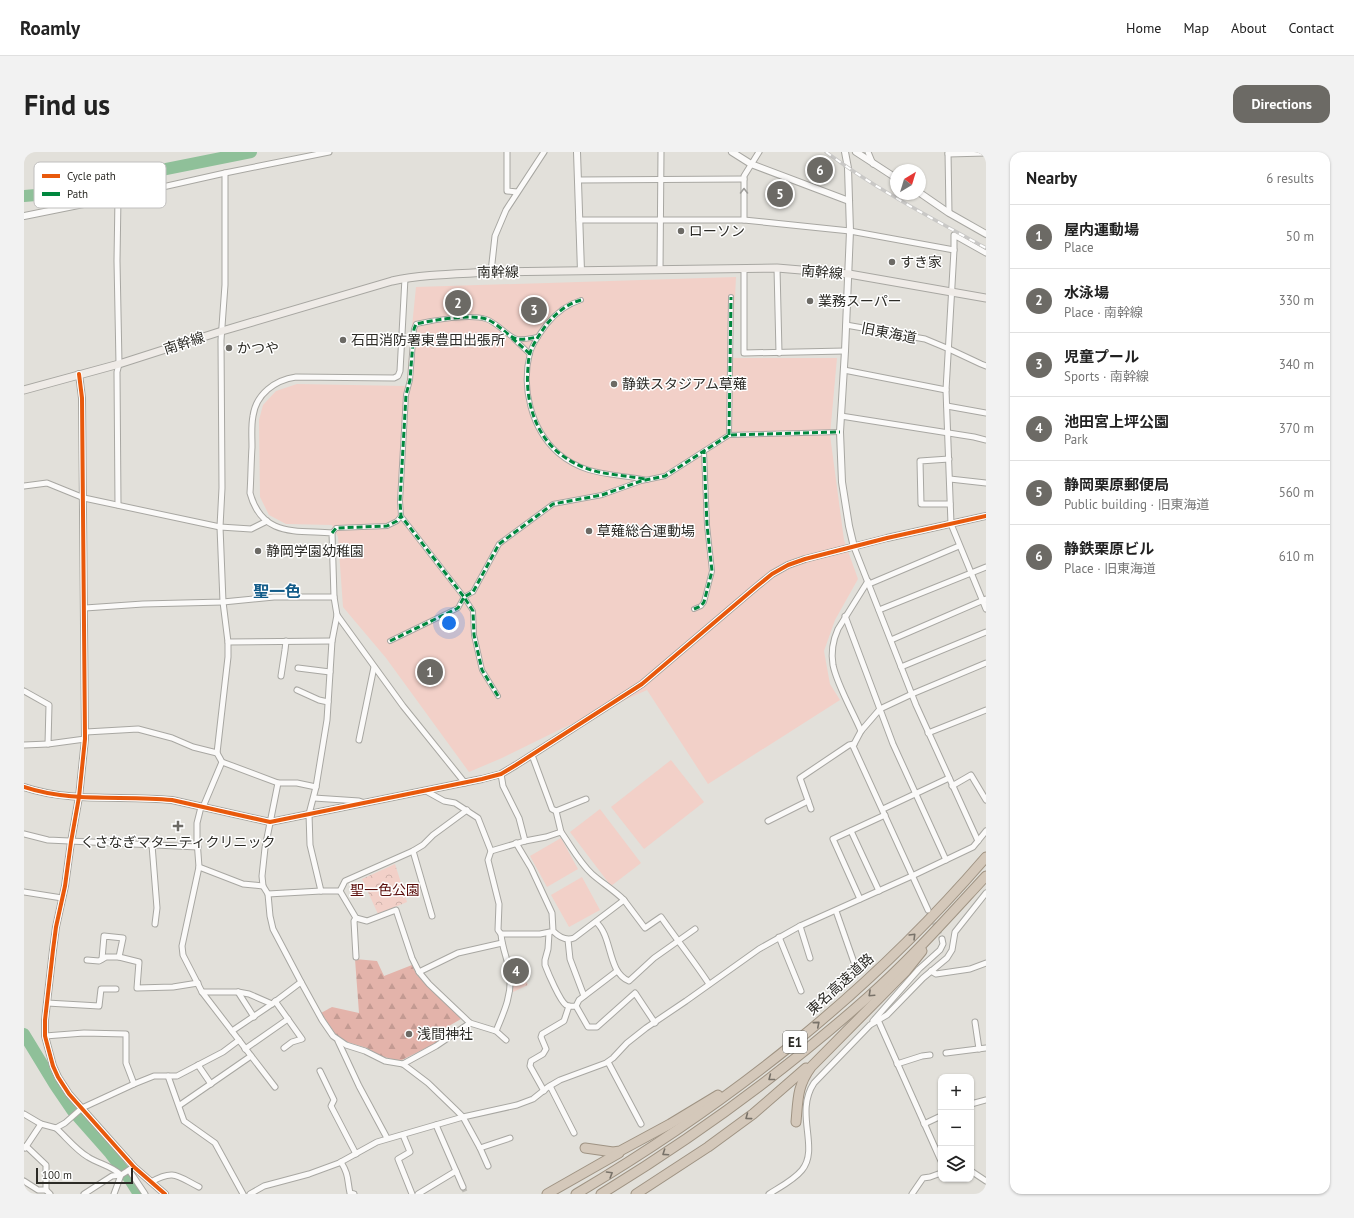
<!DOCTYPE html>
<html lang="en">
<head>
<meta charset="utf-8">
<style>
  body { margin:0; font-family:"PT Sans","Noto Sans JP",sans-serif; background:#f2f2f2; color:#222 }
  .controls { position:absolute; right:12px; bottom:12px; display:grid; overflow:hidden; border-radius:8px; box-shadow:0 1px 3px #0004 }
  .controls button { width:36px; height:36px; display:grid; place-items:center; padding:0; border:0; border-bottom:1px solid #e0e0e0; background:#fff; color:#222; font:20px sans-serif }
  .compass { position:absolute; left:866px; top:12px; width:36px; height:36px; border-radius:50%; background:#fff; box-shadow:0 1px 3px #0004; rotate:38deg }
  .scale { position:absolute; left:12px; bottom:10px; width:97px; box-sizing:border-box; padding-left:4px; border:2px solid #2c2b26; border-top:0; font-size:11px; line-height:14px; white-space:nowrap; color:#2c2b26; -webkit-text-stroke:3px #fff; paint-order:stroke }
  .you { position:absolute; left:425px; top:471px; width:14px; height:14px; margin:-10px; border:3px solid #fff; border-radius:50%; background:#1a73e8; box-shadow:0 0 0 6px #1a73e833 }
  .badge { display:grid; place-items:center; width:26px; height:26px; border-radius:50%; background:#6c6a65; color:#fff; font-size:13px; font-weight:700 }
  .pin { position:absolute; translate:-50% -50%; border:2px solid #fff; box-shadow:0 1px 4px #0006 }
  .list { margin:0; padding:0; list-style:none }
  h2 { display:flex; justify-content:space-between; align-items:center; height:52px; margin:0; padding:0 16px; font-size:17px }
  h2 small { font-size:13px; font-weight:400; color:#767676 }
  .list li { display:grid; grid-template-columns:26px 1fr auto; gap:12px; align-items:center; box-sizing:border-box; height:64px; padding:0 16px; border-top:1px solid #e0e0e0 }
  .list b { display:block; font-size:15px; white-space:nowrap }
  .list p { margin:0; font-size:13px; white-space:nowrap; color:#767676 }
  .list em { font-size:13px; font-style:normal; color:#767676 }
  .icon { flex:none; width:22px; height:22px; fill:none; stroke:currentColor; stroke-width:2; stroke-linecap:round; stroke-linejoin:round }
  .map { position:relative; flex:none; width:962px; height:1042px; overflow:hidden; border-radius:12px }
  header { display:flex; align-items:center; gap:24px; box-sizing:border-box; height:56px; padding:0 20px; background:#fff; border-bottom:1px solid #e0e0e0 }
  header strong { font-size:19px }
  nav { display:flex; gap:22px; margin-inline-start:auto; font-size:14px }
  .intro { display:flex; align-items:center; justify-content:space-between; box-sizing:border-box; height:96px; padding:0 24px }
  h1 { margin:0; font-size:28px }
  .button { padding:10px 18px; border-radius:12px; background:#6c6a65; color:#fff; font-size:14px; font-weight:700 }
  main { display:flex; gap:24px; padding:0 24px }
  aside { flex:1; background:#fff; border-radius:12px; box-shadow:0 1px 3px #0004 }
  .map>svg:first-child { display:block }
  .grass { fill:#f2d0c8 }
  .forest { fill:url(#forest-firs) }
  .park { fill:url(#park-crowns) }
  .water { fill:url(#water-rules) }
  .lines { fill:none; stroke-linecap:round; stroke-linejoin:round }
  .river { stroke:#8fc099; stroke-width:12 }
  .minor-tunnel { stroke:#bebcb6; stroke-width:5; stroke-dasharray:5 2.5; stroke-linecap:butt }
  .pedestrian-casing { stroke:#a8a7a2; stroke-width:6 }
  .minor-casing { stroke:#a8a7a2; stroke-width:7 }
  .tertiary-casing { stroke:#a8a7a2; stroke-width:8 }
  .secondary-casing { stroke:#a8a7a2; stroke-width:9 }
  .motorway-casing { stroke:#9f9383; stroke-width:11 }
  .pedestrian { stroke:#fbfaf9; stroke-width:4 }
  .minor { stroke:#fbfaf9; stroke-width:5 }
  .tertiary { stroke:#fbfaf9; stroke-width:6 }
  .secondary { stroke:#efebe7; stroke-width:7 }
  .motorway { stroke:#d4c8ba; stroke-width:9 }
  .rail-casing { stroke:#c9c8c6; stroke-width:3.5 }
  .rail { stroke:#fff; stroke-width:2; stroke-dasharray:6; stroke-linecap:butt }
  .quiet { stroke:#00873e; stroke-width:3; stroke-dasharray:6 3; stroke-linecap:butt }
  .cycleway-casing { stroke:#fff; stroke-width:6 }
  .cycleway { stroke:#e8590c; stroke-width:4 }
  .oneway { stroke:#9e9d9a }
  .oneway2 { stroke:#787269 }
  .poi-dot { fill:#6c6a65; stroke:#fff; stroke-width:1.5 }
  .labels { text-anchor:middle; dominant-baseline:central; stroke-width:3; stroke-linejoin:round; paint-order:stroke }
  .shield { fill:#fff; stroke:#6b6b67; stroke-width:1 }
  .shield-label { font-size:13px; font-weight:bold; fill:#2c2b26 }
  .poi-label { font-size:14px; fill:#2c2b26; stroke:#fff; text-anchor:start }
  .street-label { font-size:14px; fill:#2c2b26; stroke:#fff }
  .park-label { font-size:14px; fill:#590c09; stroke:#fff }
  .quarter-label { font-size:16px; font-weight:bold; fill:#135c89; stroke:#fff }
  .key { fill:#fff; stroke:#c0bfbe; stroke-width:1 }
  .key-label { font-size:11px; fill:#2c2b26 }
</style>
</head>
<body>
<header>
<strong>Roamly</strong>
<nav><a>Home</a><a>Map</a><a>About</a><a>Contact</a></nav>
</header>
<div class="intro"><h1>Find us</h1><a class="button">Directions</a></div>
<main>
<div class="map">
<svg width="962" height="1042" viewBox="0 0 962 1042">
  <defs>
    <pattern id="forest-firs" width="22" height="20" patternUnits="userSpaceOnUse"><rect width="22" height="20" fill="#e3b3aa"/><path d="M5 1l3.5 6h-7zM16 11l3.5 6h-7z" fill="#c39a92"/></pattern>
    <pattern id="park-crowns" width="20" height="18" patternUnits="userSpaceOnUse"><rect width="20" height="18" fill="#f2d0c8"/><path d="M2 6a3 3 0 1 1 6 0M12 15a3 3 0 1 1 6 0" fill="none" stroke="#d0b3ac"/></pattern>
    <pattern id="water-rules" width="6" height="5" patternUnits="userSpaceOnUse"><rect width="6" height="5" fill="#8fc099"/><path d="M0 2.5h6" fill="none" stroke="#759c7d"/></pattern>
  </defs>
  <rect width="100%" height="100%" fill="#e2e0da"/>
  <g class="grass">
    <path d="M712 125 708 206H813L806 283 820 388 834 427 811 468 800 499 806 532 816 548 684 632 623 538 537 577 478 606 445 620 362 506 319 455 314 385 308 373 262 372 245 363 236 345 235 268 239 253 252 239 273 232 382 234 392 135Z"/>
    <path d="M647 608 680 650 620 697 587 655Z"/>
    <path d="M576 657 617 711 587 734 546 680Z"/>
    <path d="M537 686 554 717 523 735 506 704Z"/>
    <path d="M558 725 576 758 545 775 527 743Z"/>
  </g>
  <path class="forest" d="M331 807 353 809 360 824 388 813 393 823 437 867 411 882 416 889 376 909 356 904 343 896 320 889 313 884 297 861 308 855 335 861Z"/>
  <g class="park">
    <path d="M371 712 383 750 354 762 338 727Z"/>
    <path d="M491 809 504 833 489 840V826L487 811Z"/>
  </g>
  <path class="water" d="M510 148H515L516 152 517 163 509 169H503L500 165C501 160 505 160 506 156 508 152 507 151 510 148Z"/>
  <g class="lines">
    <g class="river">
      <path d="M0 44 12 43 227 0"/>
      <path d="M0 882 31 933 48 958 86 1001 105 1026 115 1042"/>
    </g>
    <g class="minor-tunnel">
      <path d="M907 764 918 787"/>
      <path d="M439 1035 442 1042"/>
    </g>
    <g class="pedestrian-casing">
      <g id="pedestrian">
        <path d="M557 148C544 152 532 161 523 172 517 180 509 190 506 201 497 235 507 277 534 301 562 325 590 321 623 328"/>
        <path d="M490 187 506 202"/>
        <path d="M705 283 707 145"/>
        <path d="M308 381 312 376 363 374 373 369 377 364"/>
        <path d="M670 457 677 454 680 450 688 419 683 373 680 300"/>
        <path d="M366 489 434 456 440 445 449 440 475 392 529 352 578 343 617 329 641 324 705 283 816 280"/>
        <path d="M474 544 458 518 450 483 449 459 440 445 377 364 376 349 382 243 386 228 390 177 392 172C409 168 446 162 462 167 474 171 484 185 493 187 500 188 507 186 514 185"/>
      </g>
    </g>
    <g class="minor-casing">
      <g id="minor">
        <path d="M483 0V39L493 40"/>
        <path d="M844 0 849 12"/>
        <path d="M924 0 925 61"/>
        <path d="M924 2 962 1"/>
        <path d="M201 21V133L197 188 198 336 196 375 199 450 204 490V505L193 601 198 610 254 631H273L292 635"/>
        <path d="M554 28 720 27"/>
        <path d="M555 68H720L826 79 930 98 922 238 927 372 962 457"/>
        <path d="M720 68V24L735 0"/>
        <path d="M930 98V83L962 101"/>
        <path d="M753 116 755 201"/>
        <path d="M720 117V201L821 199"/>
        <path d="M636 118 637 0"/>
        <path d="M467 120 471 84 482 58 520 0"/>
        <path d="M381 126 376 219 374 224 370 226 272 225C251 228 232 242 229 264 227 274 228 284 228 295 227 310 227 326 226 341 238 385 271 378 308 381L310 445 313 463 379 554 441 631"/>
        <path d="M822 173 901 187 925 197 957 212 962 214"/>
        <path d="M820 218 922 238"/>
        <path d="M923 254 962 261"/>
        <path d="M817 264 950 285 962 288"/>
        <path d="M925 307 896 309 897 352H926"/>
        <path d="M926 327 962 331"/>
        <path d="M0 334 23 331 60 346 196 375 227 377 243 369"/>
        <path d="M94 353 93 220 95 212 93 109 94 45 201 21 305 0"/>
        <path d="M830 395 892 553 954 689"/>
        <path d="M845 432 935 394"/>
        <path d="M61 456 119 452 199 450 250 445H310"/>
        <path d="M855 458 962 415"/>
        <path d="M821 464 869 592 922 708"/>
        <path d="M867 488 962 447"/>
        <path d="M204 490 308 489"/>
        <path d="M877 515 962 480"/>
        <path d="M274 516 306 520"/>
        <path d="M257 524 261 498 262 489"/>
        <path d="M273 538 295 548 304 550"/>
        <path d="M0 539 25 553 24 592 61 587"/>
        <path d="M837 579C829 560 813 533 809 513 807 501 809 488 814 477L844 429"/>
        <path d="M62 580 114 577 148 586 169 595 193 601"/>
        <path d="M904 581 962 558"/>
        <path d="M335 588 350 515"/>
        <path d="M0 593 24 592"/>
        <path d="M477 622 479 634 495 666 501 689"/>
        <path d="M254 631 241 696 238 724 239 734 244 742 246 764 249 777 277 830 298 868 309 884 322 893 341 899 361 909 379 912 404 931 432 958 439 965 456 996 464 1014"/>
        <path d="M928 634 947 623 962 648"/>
        <path d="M402 639 420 649 431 651 454 666 467 699 464 708 475 752 474 778 477 782C478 796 484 808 486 822 488 843 480 860 472 879"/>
        <path d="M290 646 335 649 341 651"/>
        <path d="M177 655 173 671V688L175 715 158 794 159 803 178 840 251 935"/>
        <path d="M179 655 198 610"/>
        <path d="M787 657 776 626 825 593 830 592"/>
        <path d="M859 657 925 626"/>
        <path d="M443 658 409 683 399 693 389 699 321 729 316 739 332 766 343 769 372 758 388 806 395 820 405 832 446 871 472 879 482 888"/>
        <path d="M532 659 562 647"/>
        <path d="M744 669 784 649"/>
        <path d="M827 679 855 739"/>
        <path d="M537 680C547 694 555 710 568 722 578 731 590 738 600 748"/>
        <path d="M0 682 24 688 174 695"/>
        <path d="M492 691 507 716 528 761 529 779C535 785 542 789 550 786L600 748 621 776 637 765C653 788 670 809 685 832"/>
        <path d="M128 693 133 756 131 772"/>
        <path d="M389 699 408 764"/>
        <path d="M467 699 501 689 522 685 537 680 532 659 528 657 508 603"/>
        <path d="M175 715 219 732 239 734"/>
        <path d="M297 739 286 693 285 662 292 635 303 568 308 489 313 463"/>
        <path d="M0 740 38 746"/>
        <path d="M244 742 297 739H316"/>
        <path d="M836 747 809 687 861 663"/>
        <path d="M904 758 829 594 837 579 856 557 888 542 962 511"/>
        <path d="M812 759 833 819"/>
        <path d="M332 766 330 769 332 805"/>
        <path d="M572 770C589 785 583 820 605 829L630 806 671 777"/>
        <path d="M776 774 786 806"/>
        <path d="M525 781 524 797 521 808V813C524 821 536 849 542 853 545 855 548 854 552 854L555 848 593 819"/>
        <path d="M477 782H516L526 780"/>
        <path d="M755 785 777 839"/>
        <path d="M544 788 546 807 560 844"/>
        <path d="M78 807 80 784 99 786 95 805"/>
        <path d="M63 808 75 809 82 805H95L115 810 113 836 149 835 174 831"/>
        <path d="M907 819 912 822 946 817 962 811"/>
        <path d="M395 820 434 801 478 791"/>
        <path d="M178 840H214L225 842 248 852"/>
        <path d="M214 840 230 865"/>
        <path d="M251 849 278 887 268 890 260 896"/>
        <path d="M23 851 75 854 77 837H92"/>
        <path d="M552 854 564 875H573L611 841 631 871"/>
        <path d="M854 868 917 1009"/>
        <path d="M849 869 895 817 916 798 919 792 918 787"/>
        <path d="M951 870 955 897"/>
        <path d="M208 879 248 852 277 830"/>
        <path d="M21 884 60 881 102 882V911L110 932"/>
        <path d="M314 889 335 934 363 986"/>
        <path d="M221 897 264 867"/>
        <path d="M922 901 962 896"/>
        <path d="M584 910 617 972"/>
        <path d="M379 912 412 894 446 871"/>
        <path d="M873 912 898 904 906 903"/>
        <path d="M174 913 187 932"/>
        <path d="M296 919 310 948 307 954 332 1002"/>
        <path d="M144 924 160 969 191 991 219 1042"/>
        <path d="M526 934 550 981"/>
        <path d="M520 939 506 914 507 909 519 902 522 897 517 885 518 882 540 869 545 854"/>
        <path d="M947 952 962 948"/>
        <path d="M156 953 227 904"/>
        <path d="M0 962 17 972 32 976 41 971 58 956 110 932 130 924H153L199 900 215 888"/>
        <path d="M900 972 917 964"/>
        <path d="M412 973 439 1035"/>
        <path d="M32 976C42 985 52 998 64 1005 75 1012 88 1014 97 1023"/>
        <path d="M379 983 386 1000 374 1007 388 1042"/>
        <path d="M2 994 22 1013V1038L26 1042"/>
        <path d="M1 996 17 972"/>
        <path d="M456 996 486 986"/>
        <path d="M317 1010C325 1023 323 1027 326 1041L330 1042"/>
        <path d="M107 1017 105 1018 121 1042"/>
        <path d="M947 1019 962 1029"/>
        <path d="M0 1029 14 1038H22"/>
        <path d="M127 1030C150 1017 153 1024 175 1035"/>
        <path d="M60 1042 88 1024 97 1023 105 1018"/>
        <path d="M90 1042 97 1023"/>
        <path d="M226 1042 240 1034 285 1022 315 1011 353 990 439 965 493 953 509 947 524 935 536 928 582 911 589 906 603 891 622 876 662 849 735 797 776 774 888 724 949 695 962 679"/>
        <path d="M394 1042 432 1019"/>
        <path d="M745 1042C756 1035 770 1028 778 1018 796 996 770 961 790 931L846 873 863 863 899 826 923 806 928 798 931 780 962 741"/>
        <path d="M888 1042 899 1026 906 1025 917 1021"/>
      </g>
    </g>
    <g class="tertiary-casing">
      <g id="tertiary">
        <path d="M553 0 557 119"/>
        <path d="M708 0 727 12 825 49"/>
        <path d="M821 0 824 16 826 79 821 199 816 280 818 330 825 374 830 395"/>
        <path d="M832 0 872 26"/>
        <path d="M896 41 925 61 962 82"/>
        <path d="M0 64 94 45"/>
        <path d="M55 222 58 246 61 587 55 645 47 690 41 734 32 775 29 798 21 868V884L29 914 34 925 45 942 110 1015 141 1042"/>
        <path d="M0 635C47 651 99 643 148 648L246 670 458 627 477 622 492 613 618 532 732 435 748 422 764 413 781 407 863 386 962 364"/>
      </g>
    </g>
    <g class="secondary-casing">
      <path id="secondary" d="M0 238 95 212 198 179 368 129C400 122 434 122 467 120L753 116 825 122 962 146"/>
    </g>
    <g class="motorway-casing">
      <g id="motorway">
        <path d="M772 970C774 948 773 934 787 915L882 819 898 799"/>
        <path d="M561 996 589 1000 596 999 646 972 694 943"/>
        <path d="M523 1042 595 1001"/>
        <path d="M552 1042C707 950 844 842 962 705"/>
        <path d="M577 1042C672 984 761 919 844 845 886 808 924 765 962 724"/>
        <path d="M612 1042 684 995 729 962 782 916"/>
      </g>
    </g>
    <use href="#pedestrian" class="pedestrian"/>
    <use href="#minor" class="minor"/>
    <use href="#tertiary" class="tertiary"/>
    <use href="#secondary" class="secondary"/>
    <use href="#motorway" class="motorway"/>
    <g class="rail-casing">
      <path id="rail" d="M802 0C852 37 907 66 962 96"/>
    </g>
    <use href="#rail" class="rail"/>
    <g class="quiet">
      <path d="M557 148C543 152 532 161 523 172 517 180 511 189 507 198 505 204 504 210 504 216 501 246 510 281 535 301 564 324 588 321 621 327"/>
      <path d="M488 186 506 202"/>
      <path d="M705 283 707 145"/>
      <path d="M308 381 312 376 363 374 373 369 377 364"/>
      <path d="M670 457 677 454 680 450 688 419 683 373 680 300"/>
      <path d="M366 489 434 456 440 445 449 440 475 392 529 352 578 343 617 329 641 324 705 283 816 280"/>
      <path d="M474 544 458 518 450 483 449 459 440 445 377 364 376 349 382 243 386 228 390 177 392 172C409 168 446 162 462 167 474 171 484 185 493 187 500 188 507 186 514 185"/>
    </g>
    <g class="cycleway-casing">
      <g id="cycleway">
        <path d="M55 222 58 246 61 587 55 645 47 690 41 734 32 775 29 798 21 868V884L29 914 34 925 45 942 110 1015 141 1042"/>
        <path d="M0 635C47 651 99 643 148 648L246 670 458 627 477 622 492 613 618 532 732 435 748 422 764 413 781 407 863 386 962 364"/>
      </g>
    </g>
    <use href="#cycleway" class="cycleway"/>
  </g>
  <defs><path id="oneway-chevron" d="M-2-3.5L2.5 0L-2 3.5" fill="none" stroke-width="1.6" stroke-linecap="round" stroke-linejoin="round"/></defs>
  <use class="oneway" href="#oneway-chevron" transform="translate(720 39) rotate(-90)"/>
  <g class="oneway2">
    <use href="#oneway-chevron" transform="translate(889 784) rotate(-45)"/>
    <use href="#oneway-chevron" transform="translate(847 842) rotate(137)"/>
    <use href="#oneway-chevron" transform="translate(793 872) rotate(-40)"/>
    <use href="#oneway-chevron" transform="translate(747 926) rotate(142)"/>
    <use href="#oneway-chevron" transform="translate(724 965) rotate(143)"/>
    <use href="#oneway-chevron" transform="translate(641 1001) rotate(146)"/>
    <use href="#oneway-chevron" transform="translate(586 1022) rotate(-31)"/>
  </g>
  <g class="poi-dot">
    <circle cx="657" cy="79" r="4"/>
    <circle cx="868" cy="110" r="4"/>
    <circle cx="786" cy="149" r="4"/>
    <circle cx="319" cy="188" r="4"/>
    <circle cx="205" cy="196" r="4"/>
    <circle cx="590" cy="232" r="4"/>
    <circle cx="565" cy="379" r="4"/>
    <circle cx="234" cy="399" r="4"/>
    <path d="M152 668h4v4h4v4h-4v4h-4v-4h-4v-4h4z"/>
    <circle cx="385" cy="882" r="4"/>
  </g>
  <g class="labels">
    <rect class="shield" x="759" y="879" width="24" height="22" rx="3"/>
    <g class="shield-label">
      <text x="771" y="890">E1</text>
    </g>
    <g class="poi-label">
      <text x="665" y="79">ローソン</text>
      <text x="876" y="110">すき家</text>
      <text x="794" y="149">業務スーパー</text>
      <text x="327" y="188">石田消防署東豊田出張所</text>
      <text x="213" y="196">かつや</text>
      <text x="598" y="232">静鉄スタジアム草薙</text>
      <text x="573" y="379">草薙総合運動場</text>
      <text x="242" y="399">静岡学園幼稚園</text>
      <text x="154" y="690" text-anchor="middle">くさなぎマタニティクリニック</text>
      <text x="393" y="882">浅間神社</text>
    </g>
    <g class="street-label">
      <text transform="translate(474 120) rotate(-1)">南幹線</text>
      <text transform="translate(798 120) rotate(5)">南幹線</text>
      <text transform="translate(865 181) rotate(11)">旧東海道</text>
      <text transform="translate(160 191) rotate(-18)">南幹線</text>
      <text transform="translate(816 832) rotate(-42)">東名高速道路</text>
    </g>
    <g class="park-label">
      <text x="361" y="738">聖一色公園</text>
    </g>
    <g class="quarter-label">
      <text x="253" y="439">聖一色</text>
    </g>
  </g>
  <rect x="10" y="10" width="132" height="46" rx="6" class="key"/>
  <rect x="18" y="22" width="18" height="4" fill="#e8590c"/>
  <rect x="18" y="40" width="18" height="4" fill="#00873e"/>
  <g class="key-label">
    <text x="43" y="28">Cycle path</text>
    <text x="43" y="46">Path</text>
  </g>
</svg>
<div class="controls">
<button>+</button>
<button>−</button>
<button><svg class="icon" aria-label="layers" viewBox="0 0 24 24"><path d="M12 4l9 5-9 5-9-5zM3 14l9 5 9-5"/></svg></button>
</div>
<svg class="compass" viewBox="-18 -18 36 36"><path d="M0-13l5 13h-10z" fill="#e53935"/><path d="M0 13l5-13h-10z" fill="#767676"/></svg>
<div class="scale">100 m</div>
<div class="you"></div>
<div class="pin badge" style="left:406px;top:520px">1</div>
<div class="pin badge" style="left:434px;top:151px">2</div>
<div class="pin badge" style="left:510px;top:158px">3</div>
<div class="pin badge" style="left:492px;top:819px">4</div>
<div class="pin badge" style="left:756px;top:42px">5</div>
<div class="pin badge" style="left:796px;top:18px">6</div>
</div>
<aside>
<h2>Nearby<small>6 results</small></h2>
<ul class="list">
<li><span class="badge">1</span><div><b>屋内運動場</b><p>Place</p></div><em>50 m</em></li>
<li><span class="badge">2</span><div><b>水泳場</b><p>Place · 南幹線</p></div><em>330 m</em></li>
<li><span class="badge">3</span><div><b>児童プール</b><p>Sports · 南幹線</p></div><em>340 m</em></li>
<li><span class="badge">4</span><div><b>池田宮上坪公園</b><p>Park</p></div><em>370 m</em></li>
<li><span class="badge">5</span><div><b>静岡栗原郵便局</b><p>Public building · 旧東海道</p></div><em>560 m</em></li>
<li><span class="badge">6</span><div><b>静鉄栗原ビル</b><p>Place · 旧東海道</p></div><em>610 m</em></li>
</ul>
</aside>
</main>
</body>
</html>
